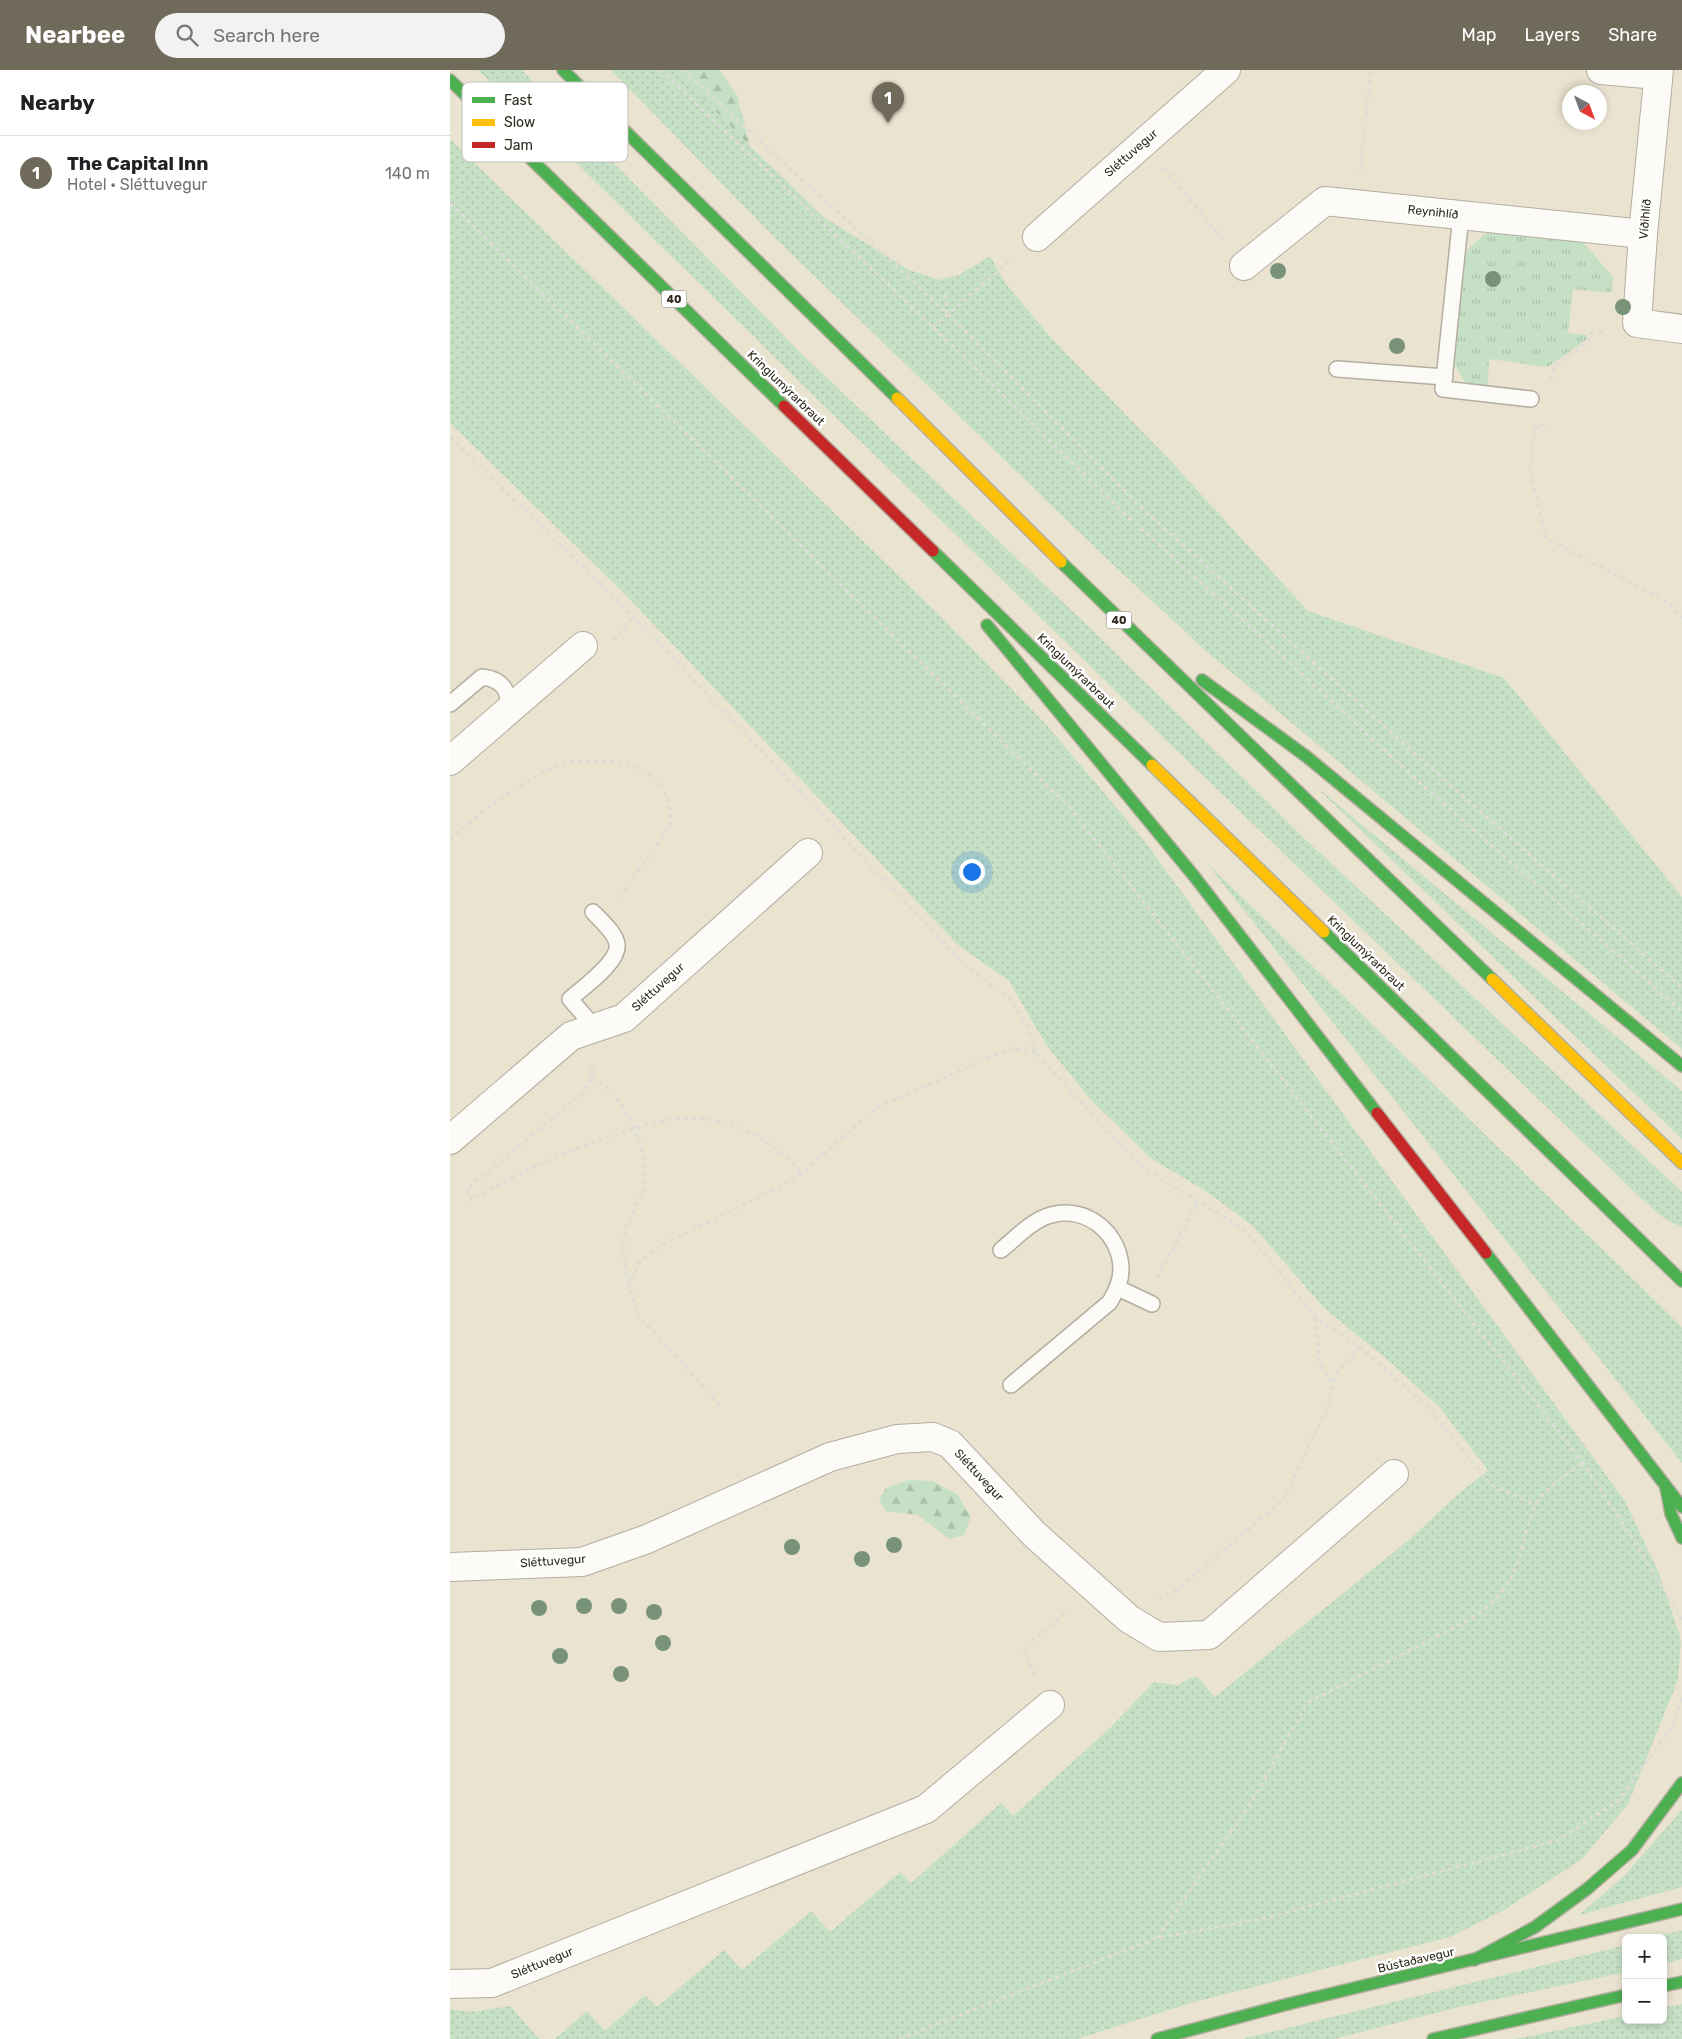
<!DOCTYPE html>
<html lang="en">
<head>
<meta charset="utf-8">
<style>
  body { margin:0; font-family:Rubik,sans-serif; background:#f2f2f2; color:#202124 }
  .controls { position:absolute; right:15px; bottom:15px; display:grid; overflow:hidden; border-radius:8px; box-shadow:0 2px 8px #0003 }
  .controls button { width:45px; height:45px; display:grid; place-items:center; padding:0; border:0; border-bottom:1px solid #e0e0e0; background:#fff; color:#202124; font:25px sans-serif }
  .compass { position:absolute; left:1112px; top:15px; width:45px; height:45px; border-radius:50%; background:#fff; box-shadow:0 2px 8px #0003; rotate:139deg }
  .you { position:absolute; left:521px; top:801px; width:18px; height:18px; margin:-12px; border:4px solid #fff; border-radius:50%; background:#1a73e8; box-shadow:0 0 0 8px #1a73e833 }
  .badge { display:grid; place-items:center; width:32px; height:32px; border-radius:50%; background:#706a5b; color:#fff; font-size:16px; font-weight:700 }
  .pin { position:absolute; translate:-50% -41px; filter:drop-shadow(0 1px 2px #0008) }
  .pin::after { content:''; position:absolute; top:26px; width:18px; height:15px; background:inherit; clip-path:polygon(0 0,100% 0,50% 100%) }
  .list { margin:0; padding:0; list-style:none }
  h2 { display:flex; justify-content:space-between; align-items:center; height:65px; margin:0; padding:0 20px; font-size:21px }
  h2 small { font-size:16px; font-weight:400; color:#757577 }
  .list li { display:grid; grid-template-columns:32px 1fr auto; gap:15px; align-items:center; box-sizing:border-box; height:75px; padding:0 20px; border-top:1px solid #e0e0e0 }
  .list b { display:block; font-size:19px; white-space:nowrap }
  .list p { margin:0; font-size:16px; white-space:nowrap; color:#757577 }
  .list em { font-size:16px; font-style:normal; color:#757577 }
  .icon { flex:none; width:28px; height:28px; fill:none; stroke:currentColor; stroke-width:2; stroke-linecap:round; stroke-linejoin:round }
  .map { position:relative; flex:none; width:1232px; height:1969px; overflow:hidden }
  header { display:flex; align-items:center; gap:30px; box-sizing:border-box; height:70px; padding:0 25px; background:#706a5b; color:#fff }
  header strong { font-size:24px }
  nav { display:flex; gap:28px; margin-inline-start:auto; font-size:18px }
  .search { width:350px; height:45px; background:#f2f2f2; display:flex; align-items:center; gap:12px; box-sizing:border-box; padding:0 18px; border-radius:28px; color:#757577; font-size:19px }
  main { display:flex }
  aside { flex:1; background:#fff }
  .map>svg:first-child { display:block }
  .grass { fill:url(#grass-dots) }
  .forest { fill:url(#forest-firs) }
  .park { fill:url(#park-tufts) }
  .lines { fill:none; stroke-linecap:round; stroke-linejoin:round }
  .lane-casing { stroke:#b3aea0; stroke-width:18 }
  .street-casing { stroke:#b3aea0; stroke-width:30 }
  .fast-casing { stroke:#b3aea0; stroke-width:14 }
  .slow-casing { stroke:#b3aea0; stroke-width:14 }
  .jam-casing { stroke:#b3aea0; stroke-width:14 }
  .path { stroke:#dedcd7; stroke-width:3; stroke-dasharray:4 4; stroke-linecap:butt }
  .lane { stroke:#fcfbf8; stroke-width:15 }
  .street { stroke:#fcfbf8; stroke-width:28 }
  .fast { stroke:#4caf50; stroke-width:11 }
  .slow { stroke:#ffc107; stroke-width:11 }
  .jam { stroke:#c62828; stroke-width:11 }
  .tree { fill:#79927a }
  .labels { text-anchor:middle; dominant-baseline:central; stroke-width:5; stroke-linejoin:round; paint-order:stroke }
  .shield { fill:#fff; stroke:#6d6960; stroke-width:1 }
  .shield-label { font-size:11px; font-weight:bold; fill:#2e291c }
  .street-label { font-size:12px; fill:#2e291c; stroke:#fff }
  .key { fill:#fff; stroke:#c0bfbb; stroke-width:1 }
  .key-label { font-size:14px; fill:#2e291c }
</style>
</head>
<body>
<header>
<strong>Nearbee</strong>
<div class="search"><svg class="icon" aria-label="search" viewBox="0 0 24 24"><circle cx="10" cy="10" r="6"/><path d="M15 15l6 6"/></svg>Search here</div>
<nav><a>Map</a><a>Layers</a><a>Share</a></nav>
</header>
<main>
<aside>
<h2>Nearby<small></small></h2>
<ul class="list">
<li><span class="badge">1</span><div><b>The Capital Inn</b><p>Hotel · Sléttuvegur</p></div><em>140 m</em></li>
</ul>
</aside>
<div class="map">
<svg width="1232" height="1969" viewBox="0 0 1232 1969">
  <defs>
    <pattern id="grass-dots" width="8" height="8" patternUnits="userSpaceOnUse" patternTransform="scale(1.25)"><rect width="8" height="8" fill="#c6e0c5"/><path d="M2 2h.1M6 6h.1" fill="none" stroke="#aac0a9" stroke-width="1.8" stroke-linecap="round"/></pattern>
    <pattern id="forest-firs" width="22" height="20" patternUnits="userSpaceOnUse" patternTransform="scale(1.25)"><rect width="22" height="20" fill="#c6e0c5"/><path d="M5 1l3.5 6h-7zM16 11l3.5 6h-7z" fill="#aac0a9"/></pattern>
    <pattern id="park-tufts" width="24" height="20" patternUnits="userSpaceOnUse" patternTransform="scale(1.25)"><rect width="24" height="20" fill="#c6e0c5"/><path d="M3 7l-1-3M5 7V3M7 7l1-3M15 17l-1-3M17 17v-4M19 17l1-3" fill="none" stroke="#aac0a9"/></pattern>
  </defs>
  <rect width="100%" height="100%" fill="#eae3d0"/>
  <g class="grass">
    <path d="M28 0H72L77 5 356 288 640 558 853 767 1232 1122V1157L1215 1149 1193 1130 688 643 117 84Z"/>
    <path d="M161 0H226L300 76 375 148 459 200 490 210 509 205 540 186 555 213 603 270 716 386 858 541 1054 608 1232 827V979L757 582 659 491 325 168Z"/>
    <path d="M0 69 486 542 594 652 693 769 1175 1431 1209 1503 1231 1570 1228 1610 1178 1734 1132 1789 1054 1840 1000 1867 744 1932 627 1969H105L137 1941 155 1961 195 1925 207 1937 274 1880 292 1900 361 1841 380 1862 450 1802 461 1813 551 1733 563 1746 659 1659 704 1612 727 1615 746 1606 765 1627 960 1469 1006 1426 1038 1400 990 1338 939 1291 873 1237 803 1156 757 1122 702 1089 642 1031 597 976 559 911 508 875 172 521 0 353Z"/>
    <path d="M863 714 1232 1021V1069Z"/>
    <path d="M755 791 1232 1257V1393Z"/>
    <path d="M1232 1740V1817L1129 1845 1173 1807Z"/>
    <path d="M1232 1860V1889L1213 1894V1868H1202Z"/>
    <path d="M1176 1875V1902L1009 1937 884 1969H792Z"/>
    <path d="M1232 1934V1969H1065L1176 1946V1950H1213V1938Z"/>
    <path d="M60 1936 89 1969H0V1939L21 1942Z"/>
  </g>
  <g class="forest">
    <path d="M226 0H269L287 25 300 76Z"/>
    <path d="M459 1410 482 1411 507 1424 521 1447 514 1465 499 1469 468 1445 436 1441 429 1429 436 1418Z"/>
  </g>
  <path class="park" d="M1038 161 1132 171 1163 207 1161 223 1123 219 1118 263 1137 265V269L1098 297 1039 289 1038 316H1018L1004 295 1016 181Z"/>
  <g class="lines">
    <g class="lane-casing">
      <g id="lane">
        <path d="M1011 145 993 319 1081 329"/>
        <path d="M887 299 995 307"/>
        <path d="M0 634 32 607C52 609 61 621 57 641"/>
        <path d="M143 842C151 851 165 862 167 874 170 892 132 918 120 929L145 958"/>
        <path d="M551 1180C566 1168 582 1150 601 1145 637 1135 671 1164 671 1200 671 1212 665 1222 660 1232L561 1315"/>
        <path d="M668 1218 702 1234"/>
      </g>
    </g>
    <g class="street-casing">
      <g id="street">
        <path d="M1151 0 1207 5"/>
        <path d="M1209 0 1193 164 1187 253 1232 259"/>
        <path d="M587 167 776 0"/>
        <path d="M794 196 875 131 1193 164"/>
        <path d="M0 691 133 576"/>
        <path d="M0 1070 121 966 174 948 358 783"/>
        <path d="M0 1497 132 1492 197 1469 380 1387 447 1369 483 1367 500 1374 584 1464 679 1549 709 1567 759 1565 944 1404"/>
        <path d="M0 1914 42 1913 476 1739 600 1635"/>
      </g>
    </g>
    <g class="fast-casing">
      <g id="fast">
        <path d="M113 0 447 328"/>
        <path d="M0 10 334 336"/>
        <path d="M483 481 702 695"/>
        <path d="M611 492 1042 909"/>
        <path d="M537 555 744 806 927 1043"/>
        <path d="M752 610 857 687 1232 996"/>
        <path d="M874 862 1232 1211"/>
        <path d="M1036 1183 1232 1437"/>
        <path d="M1216 1418 1221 1444 1232 1468"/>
        <path d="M1024 1890 1085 1857 1137 1819 1182 1780 1232 1713"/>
        <path d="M1213 1916 1232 1912"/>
        <path d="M707 1969 842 1933 1232 1839"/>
        <path d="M983 1969 1176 1925"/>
      </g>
    </g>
    <g class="slow-casing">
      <g id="slow">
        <path d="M447 328 611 492"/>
        <path d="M702 695 874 862"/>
        <path d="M1042 909 1232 1093"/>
      </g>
    </g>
    <g class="jam-casing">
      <g id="jam">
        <path d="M334 336 483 481"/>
        <path d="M927 1043 1036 1183"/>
      </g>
    </g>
    <g class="path">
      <path d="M210 0 483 257 680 449 827 581 970 713 1232 941"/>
      <path d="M233 0 498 244 691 437 976 694 1232 918"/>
      <path d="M714 98 773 170"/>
      <path d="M910 101 921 0"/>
      <path d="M0 133 620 738 1133 1393 1179 1463 1232 1550"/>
      <path d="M496 224 497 243"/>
      <path d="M483 257 562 189"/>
      <path d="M1101 310 1104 297 1138 272 1141 264 1155 261"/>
      <path d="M1085 355 1080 399 1096 468 1221 534 1232 548"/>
      <path d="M1086 357H1094L1095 351"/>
      <path d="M0 367 184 547 517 897 560 929 577 956 586 983 692 1097 795 1160 865 1247 910 1277 977 1336 1041 1415 1086 1435"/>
      <path d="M164 570 184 547"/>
      <path d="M0 769C33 740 70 712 110 694 120 690 134 691 144 691 188 691 225 707 220 757L168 829"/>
      <path d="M142 993V1008L134 1022 17 1119 21 1130C65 1105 110 1083 159 1067 181 1060 202 1052 225 1049 276 1043 319 1067 352 1103"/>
      <path d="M142 1008C149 1013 159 1018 164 1024 183 1050 201 1088 193 1120 190 1131 184 1139 180 1148 170 1168 173 1191 179 1212"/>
      <path d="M707 1208 748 1131"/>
      <path d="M865 1248 870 1294 884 1315"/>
      <path d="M270 1335 188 1245 179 1213 190 1191 215 1173 332 1116 352 1103 428 1037 561 978 586 983"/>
      <path d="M709 1528 723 1523 833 1430 877 1338 888 1300 910 1277"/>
      <path d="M585 1605 573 1579 618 1540"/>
      <path d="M707 1868 802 1731 857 1633 1023 1548C1058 1522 1065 1507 1075 1466 1079 1453 1082 1438 1091 1427 1101 1414 1119 1403 1133 1393"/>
      <path d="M449 1969 707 1868 816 1848 1109 1770 1169 1730 1222 1657 1232 1627"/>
    </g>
    <use href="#lane" class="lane"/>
    <use href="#street" class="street"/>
    <use href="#fast" class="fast"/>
    <use href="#slow" class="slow"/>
    <use href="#jam" class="jam"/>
  </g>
  <g class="tree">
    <circle cx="828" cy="201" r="8"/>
    <circle cx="1043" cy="209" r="8"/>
    <circle cx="1173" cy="237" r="8"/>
    <circle cx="947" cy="276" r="8"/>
    <circle cx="444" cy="1475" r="8"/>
    <circle cx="342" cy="1477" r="8"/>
    <circle cx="412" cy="1489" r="8"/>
    <circle cx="134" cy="1536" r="8"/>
    <circle cx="169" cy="1536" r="8"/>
    <circle cx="89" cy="1538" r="8"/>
    <circle cx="204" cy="1542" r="8"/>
    <circle cx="213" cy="1573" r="8"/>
    <circle cx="110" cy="1586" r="8"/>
    <circle cx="171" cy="1604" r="8"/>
  </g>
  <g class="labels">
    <g class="shield">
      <rect x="211.5" y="220.5" width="25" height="17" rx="4"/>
      <rect x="656.5" y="541.5" width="25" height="17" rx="4"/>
    </g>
    <g class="shield-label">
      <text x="224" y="229">40</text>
      <text x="669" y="550">40</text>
    </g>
    <g class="street-label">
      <text transform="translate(681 83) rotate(-41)">Sléttuvegur</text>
      <text transform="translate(983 142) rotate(6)">Reynihlíð</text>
      <text transform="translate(1195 149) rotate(-85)">Víðihlíð</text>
      <text transform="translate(336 318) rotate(44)">Kringlumýrarbraut</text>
      <text transform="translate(626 601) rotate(44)">Kringlumýrarbraut</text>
      <text transform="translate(916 883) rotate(44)">Kringlumýrarbraut</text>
      <text transform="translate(208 917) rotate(-42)">Sléttuvegur</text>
      <text transform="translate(529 1405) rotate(47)">Sléttuvegur</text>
      <text transform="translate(103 1491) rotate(-4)">Sléttuvegur</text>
      <text transform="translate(966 1890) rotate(-13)">Bústaðavegur</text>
      <text transform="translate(92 1893) rotate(-22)">Sléttuvegur</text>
    </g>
  </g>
  <rect x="12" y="12" width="166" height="80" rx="8" class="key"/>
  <rect x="22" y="27" width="23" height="6" fill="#4caf50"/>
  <rect x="22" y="49" width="23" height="7" fill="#ffc107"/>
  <rect x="22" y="72" width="23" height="6" fill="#c62828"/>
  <g class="key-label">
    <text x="54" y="35">Fast</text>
    <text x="54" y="57">Slow</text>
    <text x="54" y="80">Jam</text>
  </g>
</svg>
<div class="controls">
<button>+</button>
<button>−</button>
</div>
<svg class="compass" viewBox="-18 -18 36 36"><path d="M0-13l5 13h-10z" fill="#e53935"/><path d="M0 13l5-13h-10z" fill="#757577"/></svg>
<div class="you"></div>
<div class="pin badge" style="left:438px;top:53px">1</div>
</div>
</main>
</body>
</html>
